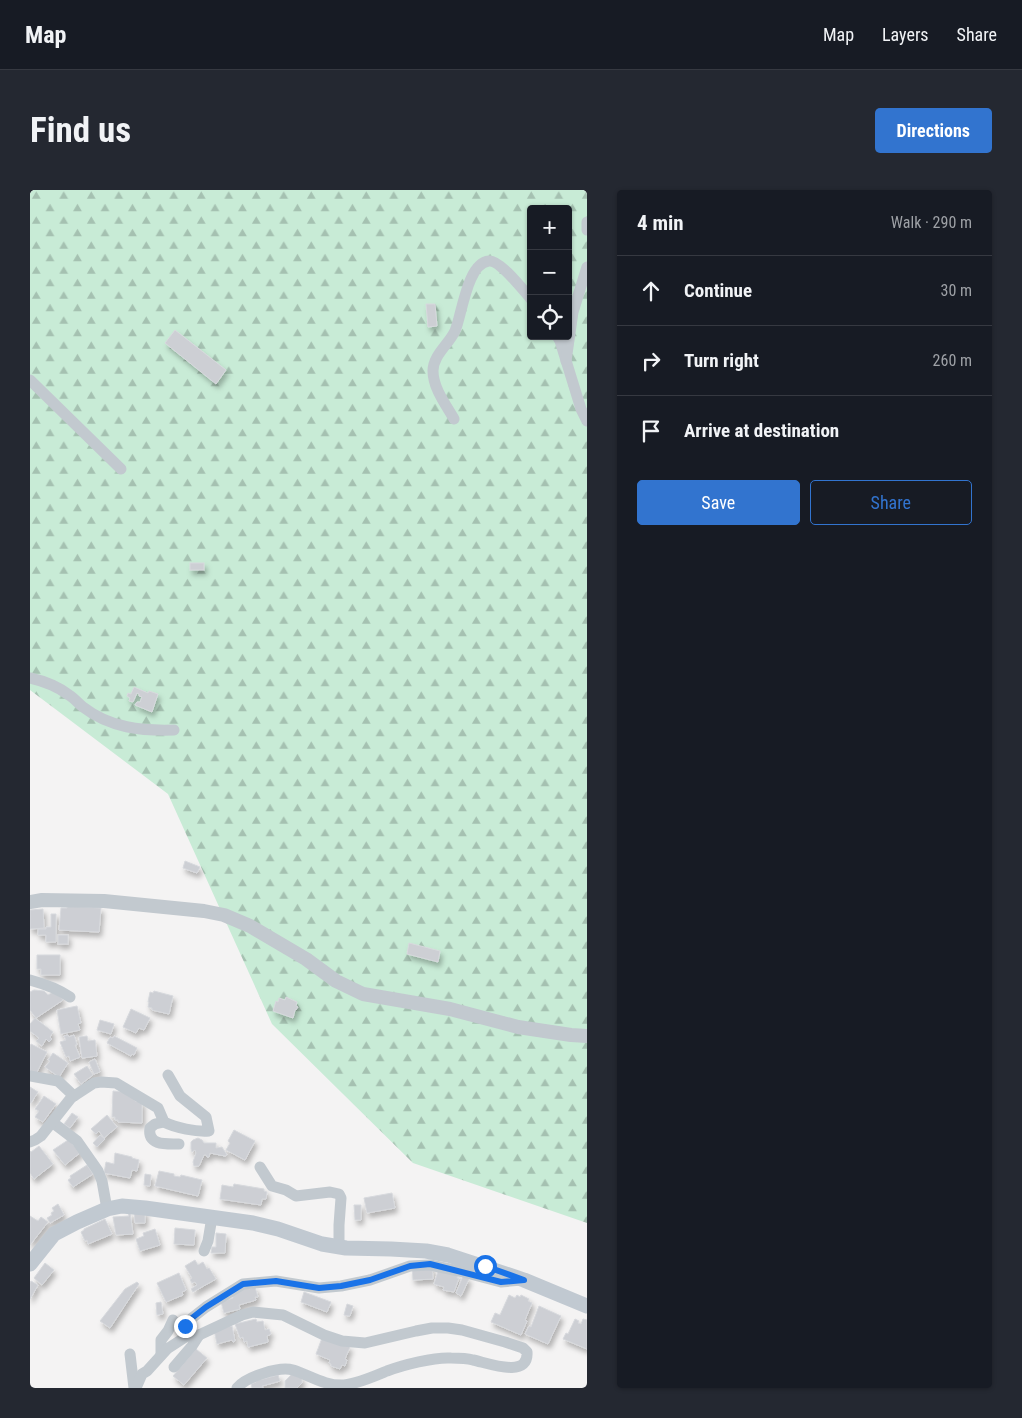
<!DOCTYPE html>
<html lang="en">
<head>
<meta charset="utf-8">
<style>
  body { margin:0; font-family:"Roboto Condensed",sans-serif; background:#242831; color:#f1f3f6 }
  .controls { position:absolute; right:15px; top:15px; display:grid; overflow:hidden; border-radius:5px; box-shadow:0 1px 4px #0004 }
  .controls button { width:45px; height:45px; display:grid; place-items:center; padding:0; border:0; border-bottom:1px solid #363941; background:#171b24; color:#f1f3f6; font:25px sans-serif }
  .stop { position:absolute; width:15px; height:15px; margin:-11px; border:4px solid #1a73e8; border-radius:50%; background:#fff }
  .stop.end { background:#1a73e8; border-color:#fff; box-shadow:0 1px 5px #0008 }
  .list { margin:0; padding:0; list-style:none }
  h2 { display:flex; justify-content:space-between; align-items:center; height:65px; margin:0; padding:0 20px; font-size:21px }
  h2 small { font-size:16px; font-weight:400; color:#9ea1a6 }
  .list li { display:grid; grid-template-columns:32px 1fr auto; gap:15px; align-items:center; box-sizing:border-box; height:70px; padding:0 20px; border-top:1px solid #363941 }
  .list b { display:block; font-size:19px; white-space:nowrap }
  .list em { font-size:16px; font-style:normal; color:#9ea1a6 }
  .actions { display:flex; gap:10px; padding:15px 20px }
  .actions a { flex:1; padding:11px 0; border:1px solid #3274cf; border-radius:5px; text-align:center; font-size:18px; color:#3274cf }
  .actions .main { background:#3274cf; color:#fff }
  .icon { flex:none; width:28px; height:28px; fill:none; stroke:currentColor; stroke-width:2; stroke-linecap:round; stroke-linejoin:round }
  .map { position:relative; flex:none; width:557px; height:1198px; overflow:hidden; border-radius:5px }
  header { display:flex; align-items:center; gap:30px; box-sizing:border-box; height:70px; padding:0 25px; background:#171b24; border-bottom:1px solid #363941 }
  header strong { font-size:24px }
  nav { display:flex; gap:28px; margin-inline-start:auto; font-size:18px }
  .intro { display:flex; align-items:center; justify-content:space-between; box-sizing:border-box; height:120px; padding:0 30px }
  h1 { margin:0; font-size:35px }
  .button { padding:12px 22px; border-radius:5px; background:#3274cf; color:#fff; font-size:18px; font-weight:700 }
  main { display:flex; gap:30px; padding:0 30px }
  aside { flex:1; background:#171b24; border-radius:5px; box-shadow:0 1px 4px #0004 }
  .map>svg:first-child { display:block }
  .forest { fill:url(#forest-firs); fill-rule:evenodd }
  .building { fill:#cdcfd4; stroke:#d7d9dd; filter:url(#shadow) }
  .lines { fill:none; stroke-linecap:round; stroke-linejoin:round }
  .minor { stroke:#c2c9cf; stroke-width:11 }
  .tertiary { stroke:#c2c9cf; stroke-width:14 }
  .secondary { stroke:#c1c9d1; stroke-width:15 }
  .route { stroke:#1a73e8; stroke-width:6 }
</style>
</head>
<body>
<header>
<strong>Map</strong>
<nav><a>Map</a><a>Layers</a><a>Share</a></nav>
</header>
<div class="intro"><h1>Find us</h1><a class="button">Directions</a></div>
<main>
<div class="map">
<svg width="557" height="1198" viewBox="0 0 557 1198">
  <defs>
    <pattern id="forest-firs" width="22" height="20" patternUnits="userSpaceOnUse" patternTransform="scale(1.25)"><rect width="22" height="20" fill="#c8ebd6"/><path d="M5 1l3.5 6h-7zM16 11l3.5 6h-7z" fill="#a5c1b1"/></pattern>
    <filter id="shadow"><feDropShadow dx="2.5" dy="4.5" stdDeviation="2.5" flood-color="#0004"/></filter>
  </defs>
  <rect width="100%" height="100%" fill="#f4f3f3"/>
  <path class="forest" d="M0 0H557V1033L383 973 242 834 138 604 0 500ZM501 19H538V146H501Z"/>
  <g class="building">
    <path d="M396 114H405L407 136 398 137Z"/>
    <path d="M145 140 196 180 186 194 135 153Z"/>
    <rect x="160" y="373" width="14" height="7"/>
    <path d="M104 497 118 503 119 501 128 504 122 522 105 515 107 512H110L112 507 109 506V504L107 503 103 512 99 511 100 508 97 506 98 503 101 504Z"/>
    <path d="M155 671 170 677 167 683 153 678Z"/>
    <path d="M37 716 71 718 69 742 29 740 31 718H37Z"/>
    <path d="M13 719 14 738 0 739V720Z"/>
    <path d="M21 724H26V752H16V745H8V739H16V737H21Z"/>
    <rect x="28" y="745" width="10" height="9"/>
    <path d="M379 753 410 761 408 772 377 764Z"/>
    <path d="M7 765H30V785H11V779H7Z"/>
    <path d="M4 800 14 801 18 805 26 800 33 810 6 828 0 820V802Z"/>
    <path d="M124 801 143 806 139 824 122 820V818L118 817 119 812H118L120 802 123 803Z"/>
    <path d="M256 807 267 812 266 816 268 817 266 820H265L263 828 243 821 246 811 248 812 249 808 255 810Z"/>
    <path d="M47 816 51 833 48 834 50 840 31 844 27 820Z"/>
    <path d="M101 819 120 828 114 840 109 838 106 843 93 837Z"/>
    <path d="M5 828 23 842 20 847 22 849 19 852 16 849 12 856 6 851 9 848 0 841V834Z"/>
    <path d="M70 830 84 834 81 844 67 840Z"/>
    <path d="M38 845 39 847 44 845 47 855H45L50 867 40 871 39 866 36 867 30 852 36 850 34 846Z"/>
    <path d="M57 846 58 851 65 850 67 866 52 868 49 847Z"/>
    <path d="M84 846 107 858 104 865 102 864 101 866 77 853 80 847 83 848Z"/>
    <path d="M1 854 17 862 6 884 0 881V857Z"/>
    <path d="M23 863 38 873 29 887 15 877 20 871 18 870Z"/>
    <path d="M65 869 70 882 64 884 59 872Z"/>
    <path d="M57 876 63 885 51 894 44 884Z"/>
    <path d="M0 897 8 902 1 913H0Z"/>
    <path d="M83 901 95 902 105 907V911L112 912V933L88 932V930H85V927H82Z"/>
    <path d="M14 906 26 914 13 932 5 927 9 921 5 919Z"/>
    <path d="M42 923 48 927 40 938 34 934Z"/>
    <path d="M77 925 87 937 74 948 69 941 66 944 61 939Z"/>
    <path d="M204 940 225 951 215 970 196 960 200 953 198 951Z"/>
    <path d="M70 945 75 949 67 957 63 953Z"/>
    <path d="M168 948 172 950 174 953H186V958L192 957 197 965 195 966 180 963 179 967H177L176 965H174L169 976H164L163 972 166 963 165 960 162 962 161 959V952L163 950Z"/>
    <path d="M38 950 51 962 35 975 23 960Z"/>
    <path d="M9 956 23 974 4 989 0 983V961L1 962Z"/>
    <path d="M85 963 102 967V968L109 970 107 981 102 980 100 988 74 983 76 972 84 974Z"/>
    <path d="M57 975 63 984 43 997 38 990 41 988 40 986Z"/>
    <path d="M129 981 144 984V986L150 987 151 985 172 990 168 1006 125 996Z"/>
    <path d="M115 984 121 985 120 996 114 995Z"/>
    <path d="M204 994 234 999V1001L237 1002 236 1009H232L231 1015 190 1009 192 995 203 997Z"/>
    <path d="M362 1003 365 1018 337 1023 334 1008Z"/>
    <path d="M28 1014 34 1025 20 1033 17 1028 22 1025 21 1023 24 1021 22 1018Z"/>
    <path d="M324 1015H331V1030H325Z"/>
    <path d="M115 1021V1033H105L104 1022Z"/>
    <path d="M98 1022H100L103 1044 86 1045 83 1027 99 1026Z"/>
    <path d="M0 1026 8 1031 11 1027 18 1032 0 1055Z"/>
    <path d="M75 1029 82 1044 58 1054 57 1050 55 1051 51 1042 54 1040V1039Z"/>
    <path d="M145 1038 165 1040 164 1055 144 1054Z"/>
    <path d="M125 1039 130 1055 110 1061 106 1049 114 1046 113 1043Z"/>
    <path d="M186 1043 196 1044 195 1063H181L182 1057H186Z"/>
    <path d="M165 1070 168 1075 173 1072 177 1079 179 1078 186 1089 163 1102 161 1099 167 1095 165 1092 162 1093 160 1090 162 1088 155 1076Z"/>
    <path d="M15 1073 24 1080 12 1095 4 1088Z"/>
    <path d="M402 1077 403 1089 383 1090 382 1078Z"/>
    <path d="M408 1081 428 1084 427 1088H429L424 1102 413 1100 414 1097 404 1094Z"/>
    <path d="M149 1083 156 1100 152 1102 153 1105 136 1112 127 1093Z"/>
    <path d="M433 1086 439 1089 431 1106 426 1103Z"/>
    <path d="M1 1091 8 1095 0 1109V1093Z"/>
    <path d="M107 1092 109 1094 80 1138 70 1131 95 1099Z"/>
    <path d="M218 1097 219 1099 225 1097 228 1107H225L226 1110 209 1115 210 1119 194 1123 191 1112 203 1108 202 1102Z"/>
    <path d="M274 1102 301 1112 297 1122 271 1112Z"/>
    <path d="M479 1105 485 1108 487 1105 490 1107 491 1105 499 1109 498 1111 502 1113 495 1130 497 1131 491 1145 461 1132 465 1123 470 1125Z"/>
    <path d="M131 1112 133 1124 127 1125 126 1113Z"/>
    <path d="M317 1114 323 1116 320 1126 314 1125Z"/>
    <path d="M509 1116 531 1126 518 1154 495 1144 499 1136 501 1137Z"/>
    <path d="M226 1129 227 1132 233 1131 235 1140 239 1139 241 1144 237 1146 238 1152 218 1157 217 1151 214 1152 213 1147 210 1148 205 1134Z"/>
    <path d="M545 1129 549 1131 548 1133 551 1134 553 1129 557 1130V1159L533 1149 536 1143 538 1144Z"/>
    <path d="M202 1136 205 1151 203 1152 202 1150 187 1154 184 1140Z"/>
    <path d="M292 1148 320 1157 315 1169 317 1170 315 1176 312 1175 310 1179 301 1176V1174L299 1173 300 1170 286 1164Z"/>
    <path d="M166 1159 177 1168 154 1195 143 1186Z"/>
    <path d="M263 1183 272 1188V1193L267 1198H255V1191Z"/>
    <path d="M248 1185 250 1191 232 1196 233 1198H222L221 1194 226 1192V1190L233 1189Z"/>
  </g>
  <g class="lines">
    <g class="minor">
      <path d="M557 32V40"/>
      <path d="M527 146 530 151 551 219 557 231"/>
      <path d="M536 171 543 122 557 77"/>
      <path d="M0 190 91 279"/>
      <path d="M424 229C416 215 403 198 403 181 403 165 419 154 425 141 432 125 437 73 459 71 470 70 493 100 501 109"/>
      <path d="M0 488C14 491 27 496 39 505 44 508 48 513 53 517 80 538 112 541 144 540"/>
      <path d="M0 790C15 794 27 798 40 807"/>
      <path d="M0 886 28 891 44 906"/>
      <path d="M22 932 47 951 68 981 72 991 77 1019"/>
      <path d="M134 932 125 934 120 938C117 956 137 954 149 954"/>
      <path d="M0 952 5 950 11 946 41 908 64 893 71 892 86 893 128 918 134 932C146 938 166 942 179 941L176 927 150 906 138 885"/>
      <path d="M230 977 242 996 256 1000 266 1006 300 1002 309 1004 311 1008 309 1035V1057"/>
      <path d="M174 1061 178 1051 182 1027"/>
      <path d="M157 1146 155 1136 162 1128 176 1117 213 1094 246 1091 289 1098 311 1096 340 1090 380 1076 400 1075 429 1081 471 1092 491 1090"/>
      <path d="M100 1164 104 1198"/>
      <path d="M131 1165V1150L138 1141 143 1130"/>
      <path d="M144 1177 162 1156 169 1145"/>
      <path d="M106 1198 112 1184 117 1181 137 1159 157 1146 169 1145 212 1125 223 1122 253 1125 294 1145 312 1151 335 1153 386 1141 402 1138H418L432 1140 475 1152 493 1158 497 1162C499 1189 458 1173 443 1170 436 1168 428 1168 421 1168 404 1167 373 1175 357 1181 345 1186 327 1194 314 1195 295 1196 281 1186 263 1180 249 1176 216 1187 207 1198"/>
    </g>
    <path class="tertiary" d="M0 712 12 710 74 711 174 721 194 725 220 736 276 769 306 791 333 804 420 819 488 837 541 845 557 846"/>
    <path class="secondary" d="M0 1074 24 1044 47 1032 77 1019 92 1016 115 1018 223 1033 248 1039 292 1054 316 1058 361 1059 396 1061 418 1065 494 1090 557 1116"/>
  </g>
  <g class="lines">
    <path class="route" d="M155 1136 162 1128 176 1117 213 1094 246 1091 289 1098 311 1096 340 1090 380 1076 400 1074 471 1092 494 1090 455 1076"/>
  </g>
</svg>
<div class="controls">
<button>+</button>
<button>−</button>
<button><svg class="icon" aria-label="locate" viewBox="0 0 24 24"><circle cx="12" cy="12" r="6"/><path d="M12 2v4M12 18v4M2 12h4M18 12h4"/></svg></button>
</div>
<div class="stop" style="left:455px;top:1076px"></div>
<div class="stop end" style="left:155px;top:1136px"></div>
</div>
<aside>
<h2>4 min<small>Walk · 290 m</small></h2>
<ul class="list">
<li><svg class="icon" aria-label="ahead" viewBox="0 0 24 24"><path d="M12 20V5M6 11l6-6 6 6"/></svg><div><b>Continue</b></div><em>30 m</em></li>
<li><svg class="icon" aria-label="right" viewBox="0 0 24 24"><path d="M7 20v-9h11M14 6l5 5-5 5"/></svg><div><b>Turn right</b></div><em>260 m</em></li>
<li><svg class="icon" aria-label="arrive" viewBox="0 0 24 24"><path d="M6 21V4h12l-3 4 3 4H6"/></svg><div><b>Arrive at destination</b></div></li>
</ul>
<div class="actions"><a class="main">Save</a><a>Share</a></div>
</aside>
</main>
</body>
</html>
